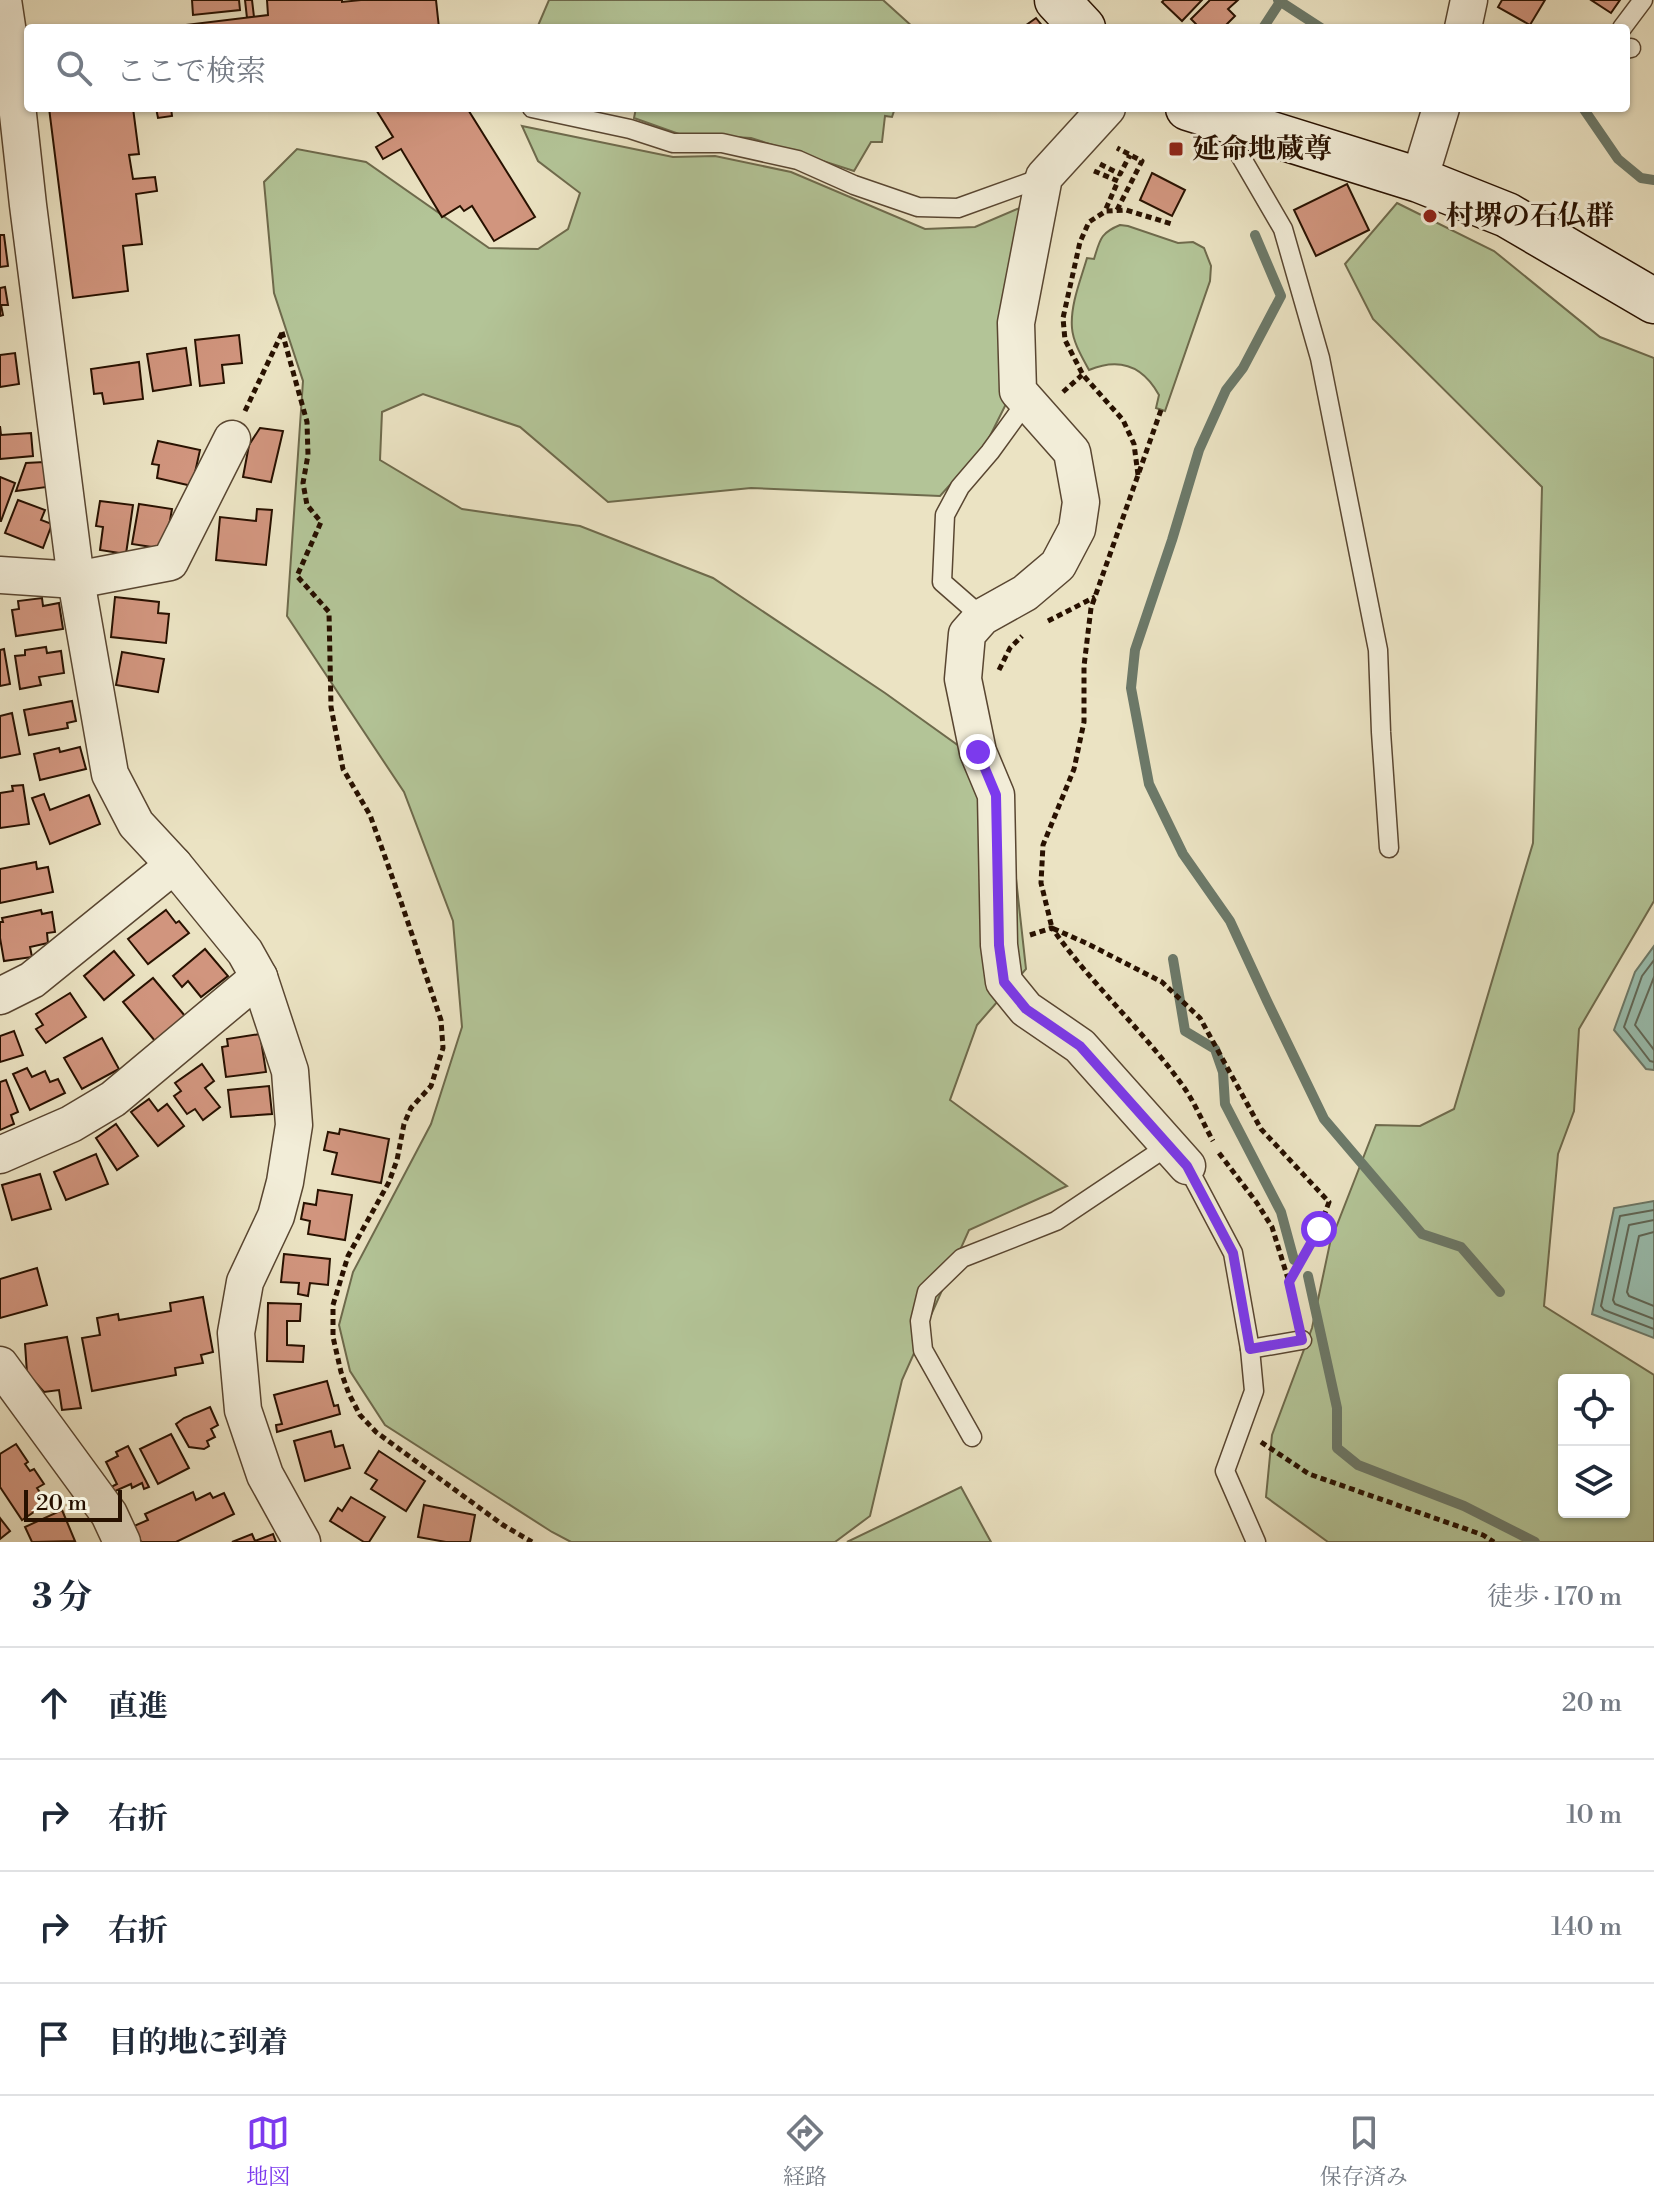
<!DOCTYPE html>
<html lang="ja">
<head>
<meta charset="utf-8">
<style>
  body { margin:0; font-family:"Libre Bodoni","Noto Serif JP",serif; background:#f6f6f7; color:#1f2937 }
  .controls { position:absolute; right:24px; bottom:24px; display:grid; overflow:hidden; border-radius:8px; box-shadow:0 2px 6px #0004 }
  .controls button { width:72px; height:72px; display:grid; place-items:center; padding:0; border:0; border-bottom:2px solid #e0e1e3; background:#fff; color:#1f2937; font:40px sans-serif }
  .scale { position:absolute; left:24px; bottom:20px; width:98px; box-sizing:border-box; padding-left:8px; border:4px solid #281100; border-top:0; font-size:22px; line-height:28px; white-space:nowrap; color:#281100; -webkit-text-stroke:6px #f2edd8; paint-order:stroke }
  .stop { position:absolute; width:24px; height:24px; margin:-18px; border:6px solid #7c3aed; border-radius:50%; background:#fff }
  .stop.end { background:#7c3aed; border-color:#fff; box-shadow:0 2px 8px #0008 }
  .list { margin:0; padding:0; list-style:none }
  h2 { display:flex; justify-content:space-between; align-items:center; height:104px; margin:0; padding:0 32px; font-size:34px }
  h2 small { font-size:26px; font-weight:400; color:#747a83 }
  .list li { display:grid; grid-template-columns:52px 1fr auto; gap:24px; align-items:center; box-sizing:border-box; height:112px; padding:0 32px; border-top:2px solid #e0e1e3 }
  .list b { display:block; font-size:30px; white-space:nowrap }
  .list em { font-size:26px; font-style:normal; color:#747a83 }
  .icon { flex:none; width:44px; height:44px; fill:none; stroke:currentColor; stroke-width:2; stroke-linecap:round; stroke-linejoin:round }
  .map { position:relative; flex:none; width:1654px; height:1542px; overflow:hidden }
  .search { position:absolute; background:#fff; box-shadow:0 2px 6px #0004; left:24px; right:24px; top:24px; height:88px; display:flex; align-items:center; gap:20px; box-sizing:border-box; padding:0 28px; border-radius:8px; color:#747a83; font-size:30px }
  .sheet { height:552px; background:#fff }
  nav { display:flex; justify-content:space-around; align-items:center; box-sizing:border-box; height:112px; border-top:2px solid #e0e1e3; background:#fff; font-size:22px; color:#747a83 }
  nav a { display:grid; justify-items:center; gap:4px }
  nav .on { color:#7c3aed }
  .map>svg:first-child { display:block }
  .green { fill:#b3c497; stroke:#6e6a4c; stroke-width:2; fill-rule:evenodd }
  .water { fill:#99beaf; stroke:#6c7969; stroke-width:2 }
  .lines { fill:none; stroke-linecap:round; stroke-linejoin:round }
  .shore { stroke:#606858; stroke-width:2 }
  .stream { stroke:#6c7969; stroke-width:10 }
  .building { fill:#d1957e; stroke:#281100; stroke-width:2 }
  .lane-casing { stroke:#594631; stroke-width:21 }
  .street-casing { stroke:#594631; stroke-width:39 }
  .secondary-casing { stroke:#281100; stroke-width:47 }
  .path { stroke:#281100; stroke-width:5; stroke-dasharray:6 4; stroke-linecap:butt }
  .lane { stroke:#f2edd8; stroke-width:18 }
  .street { stroke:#f2edd8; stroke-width:36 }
  .secondary { stroke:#f2edd8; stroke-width:44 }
  .route { stroke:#7c3aed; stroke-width:10 }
  .poi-dot { fill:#8f2418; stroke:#f2edd8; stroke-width:3 }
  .labels { text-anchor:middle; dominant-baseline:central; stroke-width:6; stroke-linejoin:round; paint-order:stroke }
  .poi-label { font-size:28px; font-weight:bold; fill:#281100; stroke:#f2edd8; text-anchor:start }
</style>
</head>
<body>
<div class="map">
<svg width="1654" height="1542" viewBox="0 0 1654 1542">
  <rect width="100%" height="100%" fill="#ebe3c3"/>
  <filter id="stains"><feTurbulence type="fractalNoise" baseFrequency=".0025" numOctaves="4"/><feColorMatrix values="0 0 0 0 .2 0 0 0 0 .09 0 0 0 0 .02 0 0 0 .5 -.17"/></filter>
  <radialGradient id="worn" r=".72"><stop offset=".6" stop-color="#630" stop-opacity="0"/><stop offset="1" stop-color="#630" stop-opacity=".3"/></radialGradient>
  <g class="green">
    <path d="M549 0H883L914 28H537Z"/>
    <path d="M636 108H895L892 117 885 116 882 142H871L854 171 751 138 679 134 634 118Z"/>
    <path d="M522 126 673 157 715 156 791 172 925 229 975 227 1022 207 1006 404 985 446 940 496 751 488 608 502 520 427 423 394 382 412 380 460 462 509 580 526 713 578 885 693 1005 779 1026 969 977 1025 950 1100 1067 1186 969 1230 902 1380 870 1516 835 1542H571L552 1532 385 1425 350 1371 339 1325 353 1272 431 1124 462 1027 453 921 404 792 287 616 303 381 274 293 264 182 297 149 366 162 489 248 538 249 568 229 580 193 538 161Z"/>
    <path d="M1397 203 1494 251 1600 337 1654 358V901L1579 1029 1574 1111 1558 1154 1544 1306 1654 1375V1542H1328L1266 1497 1272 1435 1312 1328 1330 1243 1376 1125 1420 1126 1454 1109 1533 843 1542 487 1373 319 1345 264ZM1564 1380H1624V1512H1564Z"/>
    <path d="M1120 225 1128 226 1178 243 1193 242 1204 248 1211 266 1210 281 1165 411 1156 408 1159 395C1143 366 1120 357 1089 370 1082 357 1073 342 1072 328 1070 305 1081 279 1087 258L1094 259C1100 240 1100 233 1120 225Z"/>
    <path d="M961 1487 991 1542H847Z"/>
  </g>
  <g class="water">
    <path d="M1654 946V1070L1646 1069 1614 1030 1635 972Z"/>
    <path d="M1654 1201V1338L1592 1314 1614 1208Z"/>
  </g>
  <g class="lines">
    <g class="shore">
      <path d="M1654 960 1642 976 1624 1027 1650 1061 1654 1062"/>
      <path d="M1654 977 1635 1025 1654 1050"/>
      <path d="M1654 1210 1620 1216 1601 1306 1604 1310 1654 1329"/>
      <path d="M1654 1220 1629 1225 1613 1300 1615 1304 1654 1319"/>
      <path d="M1654 1232 1639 1236 1627 1292 1629 1296 1654 1306"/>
    </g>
    <g class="stream">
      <path d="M1278 0 1321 28"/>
      <path d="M1263 28 1280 2"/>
      <path d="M1583 108 1618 159 1641 178 1654 180"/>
      <path d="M1255 235 1281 296 1243 368 1226 390 1199 450 1172 540 1135 650 1131 688 1149 784 1183 854 1230 921 1267 1001 1324 1119 1422 1234 1461 1247 1500 1292"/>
      <path d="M1173 959 1185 1031 1215 1049 1223 1072 1225 1104 1281 1212 1294 1260"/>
      <path d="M1308 1276 1337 1408V1448L1358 1465 1464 1506 1535 1542"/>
    </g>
  </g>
  <g class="building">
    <path d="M192 0H239L240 10 193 15Z"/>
    <path d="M245 0H252L254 17 247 18Z"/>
    <path d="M267 0H342V2L361 0H436L439 28H161L268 15Z"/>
    <path d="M1164 0H1202L1182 21 1162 2Z"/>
    <path d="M1210 0H1238L1228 9 1235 16 1223 28H1193L1196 24 1191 19Z"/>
    <path d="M1502 0H1545L1530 25 1498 7Z"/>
    <path d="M1591 0H1620L1611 13Z"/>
    <path d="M1036 18 1044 28H1022Z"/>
    <path d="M49 108H133L139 154 129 155 133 179 155 177 157 191 136 194 142 244 123 246 128 291 73 298Z"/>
    <path d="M156 108H171L172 116 158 118Z"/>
    <path d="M375 108H467L535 217 494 241 472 206 464 211 460 206 442 217 401 149 383 159 376 147 393 137Z"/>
    <path d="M1152 173 1185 190 1172 216 1140 200Z"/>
    <path d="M1347 184 1369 230 1316 256 1294 210Z"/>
    <path d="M0 235H4L8 266 0 267Z"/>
    <path d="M5 287 8 305H1L3 315 0 316V288Z"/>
    <path d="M239 335 242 363 222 365 224 383 200 386 195 340Z"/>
    <path d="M186 348 191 385 153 391 147 354Z"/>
    <path d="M15 353 19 384 0 387V355Z"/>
    <path d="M139 362 143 399 104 404 102 393 94 394 91 369Z"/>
    <path d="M0 426 1 435 31 433 33 456 0 459Z"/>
    <path d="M260 428 283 431 271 482 243 477 249 445Z"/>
    <path d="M158 441 200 450 192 486 157 478 159 465 152 464Z"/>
    <path d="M44 462 47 487 16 491 26 463Z"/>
    <path d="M0 477 15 483 1 521H0Z"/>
    <path d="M18 500 45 510 41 520 52 524 43 548 5 533Z"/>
    <path d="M100 501 133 505 126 554 100 550 103 527 96 526Z"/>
    <path d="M139 504 172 509 165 549 132 544Z"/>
    <path d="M257 509 272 510 266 565 216 560 220 517 256 521Z"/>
    <path d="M115 597 159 602 158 613 169 614 166 643 111 637Z"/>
    <path d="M42 598 43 606 59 603 63 629 16 636 12 610 19 609 18 601Z"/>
    <path d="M46 647 47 653 61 651 64 673 39 677 41 685 20 689 15 656 25 655V650Z"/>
    <path d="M4 649 10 684 0 686V650Z"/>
    <path d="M122 652 164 659 158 692 116 685Z"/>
    <path d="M72 701 76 721 67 723 68 728 29 735 24 710Z"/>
    <path d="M12 713 20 754 0 758V716Z"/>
    <path d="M80 747 86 769 40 780 34 754 59 748 60 752Z"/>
    <path d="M23 785 29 824 0 828V793L13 791 12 786Z"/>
    <path d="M44 794 50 810 89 795 100 824 50 844 32 798Z"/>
    <path d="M36 862 37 869 48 867 53 892 0 903V869Z"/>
    <path d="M41 910 42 914 52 912 55 932 47 933 48 943 30 947 32 957 4 961 0 938V922H3L2 918Z"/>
    <path d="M166 910 176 923 179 921 189 933 148 964 128 939Z"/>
    <path d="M205 949 228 976 201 997 188 981 182 987 173 976Z"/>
    <path d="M114 951 134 975 104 1000 84 976Z"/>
    <path d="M153 978 185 1016 155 1041 123 1002Z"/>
    <path d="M70 993 86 1017 46 1043 36 1029 43 1025 36 1014Z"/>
    <path d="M14 1031 23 1055 0 1062V1036Z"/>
    <path d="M260 1034 266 1072 226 1077 222 1047 228 1046 227 1039Z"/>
    <path d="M102 1038 119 1069 82 1089 64 1058Z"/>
    <path d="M202 1064 214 1081 205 1088 220 1107 203 1120 195 1109 187 1114 174 1096 181 1091 175 1083Z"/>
    <path d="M27 1068 32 1077 45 1071 50 1082 58 1079 65 1093 30 1110 13 1074Z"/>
    <path d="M6 1080 18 1112 11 1115 14 1124 0 1130V1082Z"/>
    <path d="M269 1086 272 1114 231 1117 228 1090Z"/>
    <path d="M149 1099 158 1111 167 1104 184 1126 158 1146 131 1112Z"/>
    <path d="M116 1124 138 1156 117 1170 96 1138Z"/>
    <path d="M340 1129 389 1139 381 1183 332 1174 337 1153 324 1150 328 1132 339 1134Z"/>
    <path d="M96 1154 108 1184 66 1200 54 1172Z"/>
    <path d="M40 1174 51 1209 12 1220 2 1185Z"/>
    <path d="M318 1190 352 1195 345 1240 308 1234 310 1221 301 1219 304 1203 316 1205Z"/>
    <path d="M284 1254 330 1259 328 1285 310 1283 308 1296 298 1294 299 1283 281 1282Z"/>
    <path d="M37 1268 47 1305 0 1318V1279Z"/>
    <path d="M203 1297 213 1352 201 1355 203 1363 175 1368 176 1375 92 1391 82 1338 100 1335 97 1318 118 1314 119 1320 171 1311 170 1303Z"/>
    <path d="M268 1303 301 1304 300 1321H287V1345L304 1346 303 1362 267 1361Z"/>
    <path d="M67 1337 81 1408 62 1410 59 1390 44 1392 27 1373 25 1344Z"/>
    <path d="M327 1381 334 1406 338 1405 340 1414 277 1432 276 1425 282 1424 274 1395Z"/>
    <path d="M210 1407 218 1425 211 1429 215 1437 207 1441 209 1446 204 1449 189 1447 176 1424 184 1418Z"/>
    <path d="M331 1431 335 1447 343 1445 350 1468 305 1481 294 1441Z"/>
    <path d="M171 1434 189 1468 158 1484 140 1449Z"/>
    <path d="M16 1444 28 1462 25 1464 30 1471 34 1469 44 1484 37 1488 47 1503 22 1520 0 1487V1454Z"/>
    <path d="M128 1446 149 1487 144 1489 142 1483 132 1488 131 1484 113 1492 111 1487 117 1484 106 1462 118 1456 116 1452Z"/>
    <path d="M379 1451 425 1481 406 1511 371 1489 377 1480 365 1473Z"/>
    <path d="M193 1492 196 1500 210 1493 213 1498 224 1493 234 1514 176 1542H141L134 1526 148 1520 145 1514Z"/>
    <path d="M351 1497 385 1517 369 1542H364L330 1521 338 1508 342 1511Z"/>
    <path d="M424 1505 475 1515 470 1542H446L418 1537Z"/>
    <path d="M62 1510 75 1541 32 1542 25 1527Z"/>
    <path d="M0 1518 10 1531 0 1539Z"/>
    <path d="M252 1534 255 1541 273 1534 276 1542H232Z"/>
  </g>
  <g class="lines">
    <g class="lane-casing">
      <g id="lane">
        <path d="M1622 28 1643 0"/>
        <path d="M1626 49 1631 48"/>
        <path d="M532 108 630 129 673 143H722L798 160 854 185 918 207 958 208 1044 177"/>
        <path d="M1223 126 1283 229 1320 358 1378 650 1381 732 1389 848"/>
        <path d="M982 617 942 582 945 515 960 487 990 452 1027 401"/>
        <path d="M1187 1166 1233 1253 1250 1349 1254 1391 1225 1471 1256 1542"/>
        <path d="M1250 1349 1302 1340"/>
        <path d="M972 1437 923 1350 920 1321 927 1292 962 1258 1056 1221 1168 1146"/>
      </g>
    </g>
    <g class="street-casing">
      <g id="street">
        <path d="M3 0 12 60 28 205 76 580 110 774 136 824 174 865 245 952 259 977 290 1071 294 1125 285 1182 276 1216 245 1282 236 1333 243 1410 265 1475 302 1542"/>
        <path d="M1463 28 1469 0"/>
        <path d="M1107 108 1044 177 1016 323 1018 391 1072 452 1081 502 1077 529 1058 565 1025 593 982 617 967 634 963 679 978 752 996 795 999 945 1004 982 1026 1009 1080 1046 1187 1166"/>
        <path d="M1419 180 1441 108"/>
        <path d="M0 575 76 580 170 562 232 439"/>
        <path d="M0 996 32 980 174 865"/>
        <path d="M0 1155 71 1124 113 1099 259 977"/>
        <path d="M0 1365 109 1514 122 1542"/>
      </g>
    </g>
    <g class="secondary-casing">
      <g id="secondary">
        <path d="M1057 0 1083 28"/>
        <path d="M1188 108 1419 180 1507 215 1654 301"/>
      </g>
    </g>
    <g class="path">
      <path d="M1100 164 1120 174 1130 155"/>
      <path d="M1094 171 1118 181 1105 211"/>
      <path d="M1117 210 1142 161 1117 148"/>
      <path d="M282 332 307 422 308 455 303 483 307 505 321 522 297 576 329 612 331 707 343 769 370 815 399 896 441 1020 443 1048 431 1086 411 1108 404 1124 397 1160 389 1182 348 1256 333 1305V1337L341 1372 349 1394 360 1415 376 1432 503 1525 532 1542"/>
      <path d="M1063 392 1082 375"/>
      <path d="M1161 410 1091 608 1084 666V722L1074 769 1043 845 1041 883 1052 928 1086 943 1162 982 1200 1018 1261 1129 1329 1202 1319 1229 1289 1282 1297 1318"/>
      <path d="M245 411 282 333"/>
      <path d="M1138 475 1134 444 1123 420 1083 375 1065 340 1063 318 1080 242 1089 222 1106 211 1126 210 1172 224"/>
      <path d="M1048 621 1095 597"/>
      <path d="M999 670 1010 648 1022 636"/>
      <path d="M1030 935 1052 928C1091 984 1143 1030 1183 1086 1195 1103 1203 1123 1213 1141"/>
      <path d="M1219 1153 1257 1203 1272 1227 1289 1282"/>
      <path d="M1261 1442 1309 1474 1483 1535 1494 1542"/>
    </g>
    <use href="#lane" class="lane"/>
    <use href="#street" class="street"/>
    <use href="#secondary" class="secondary"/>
  </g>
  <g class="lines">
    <path class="route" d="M978 752 996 795 999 945 1004 982 1026 1009 1080 1046 1187 1166 1233 1253 1250 1349 1302 1340 1289 1282 1319 1229"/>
  </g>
  <g class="poi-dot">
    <rect x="1168" y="141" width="16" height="16" rx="4"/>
    <circle cx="1430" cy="216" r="8"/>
  </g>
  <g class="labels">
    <g class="poi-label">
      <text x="1192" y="149">延命地蔵尊</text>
      <text x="1446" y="216">村堺の石仏群</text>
    </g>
  </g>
  <rect width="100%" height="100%" filter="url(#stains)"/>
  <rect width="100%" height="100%" fill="url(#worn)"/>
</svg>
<div class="controls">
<button><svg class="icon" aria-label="locate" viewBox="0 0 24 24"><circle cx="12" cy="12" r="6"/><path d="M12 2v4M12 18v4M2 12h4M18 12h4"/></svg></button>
<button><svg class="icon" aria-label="layers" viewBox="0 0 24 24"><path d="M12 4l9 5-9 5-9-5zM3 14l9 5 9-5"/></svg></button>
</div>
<div class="scale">20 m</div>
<div class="stop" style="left:1319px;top:1229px"></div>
<div class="stop end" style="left:978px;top:752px"></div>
<div class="search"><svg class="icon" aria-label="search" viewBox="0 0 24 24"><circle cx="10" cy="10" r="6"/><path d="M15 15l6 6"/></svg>ここで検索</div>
</div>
<section class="sheet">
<h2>3 分<small>徒歩 · 170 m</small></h2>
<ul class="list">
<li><svg class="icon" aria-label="ahead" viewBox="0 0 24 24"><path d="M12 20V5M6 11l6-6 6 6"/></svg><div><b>直進</b></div><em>20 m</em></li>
<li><svg class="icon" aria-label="right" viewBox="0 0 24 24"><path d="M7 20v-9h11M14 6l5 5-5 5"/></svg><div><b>右折</b></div><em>10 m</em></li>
<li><svg class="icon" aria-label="right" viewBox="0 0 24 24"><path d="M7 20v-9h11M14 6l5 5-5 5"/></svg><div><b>右折</b></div><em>140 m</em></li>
<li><svg class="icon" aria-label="arrive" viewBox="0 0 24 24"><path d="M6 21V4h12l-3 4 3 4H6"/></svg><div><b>目的地に到着</b></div></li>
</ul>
</section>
<nav>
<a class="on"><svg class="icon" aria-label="map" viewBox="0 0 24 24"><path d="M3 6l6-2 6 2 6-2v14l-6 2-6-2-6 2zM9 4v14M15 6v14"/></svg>地図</a>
<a><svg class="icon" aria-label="directions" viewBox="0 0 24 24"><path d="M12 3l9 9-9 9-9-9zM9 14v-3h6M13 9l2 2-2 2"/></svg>経路</a>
<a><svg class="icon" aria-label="saved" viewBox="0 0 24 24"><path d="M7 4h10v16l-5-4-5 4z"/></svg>保存済み</a>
</nav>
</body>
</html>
